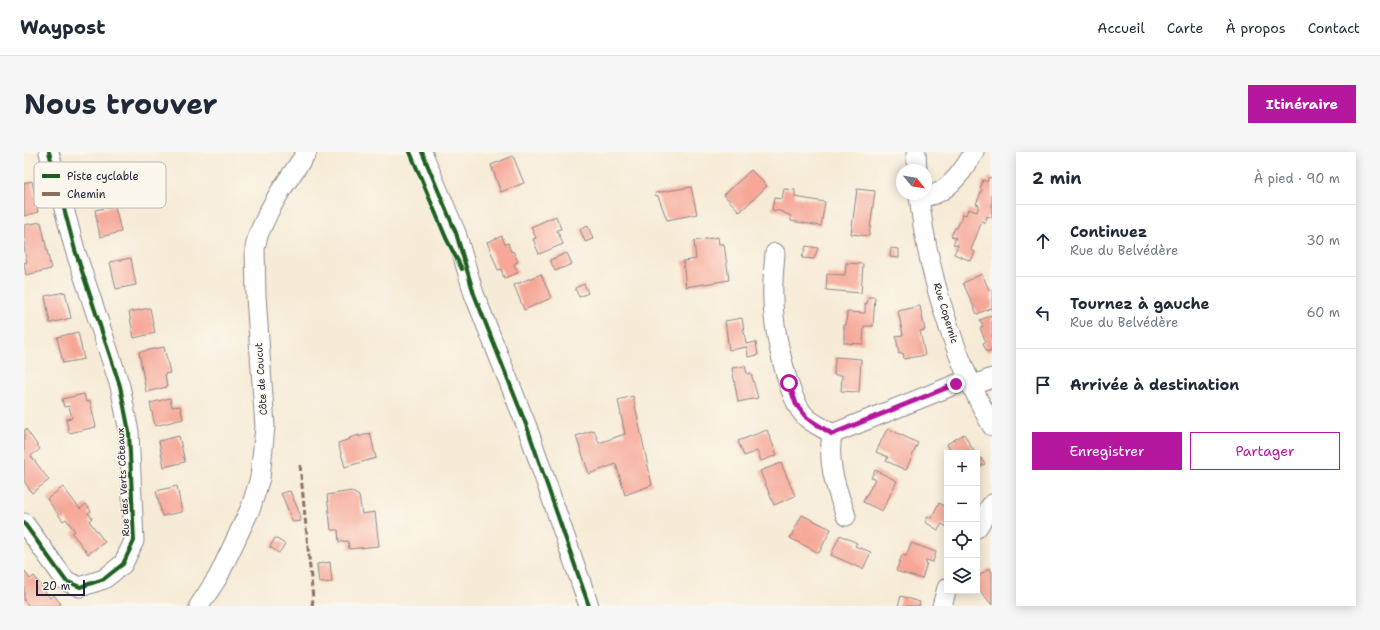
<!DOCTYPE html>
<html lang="fr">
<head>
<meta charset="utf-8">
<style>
  body { margin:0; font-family:"Shantell Sans",sans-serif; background:#f6f6f7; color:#1f2937 }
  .controls { position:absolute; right:12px; bottom:12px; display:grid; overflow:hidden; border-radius:0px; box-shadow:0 2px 10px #0003 }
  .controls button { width:36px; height:36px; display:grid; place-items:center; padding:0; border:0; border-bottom:1px solid #e0e1e3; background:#fff; color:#1f2937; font:20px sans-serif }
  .compass { position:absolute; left:872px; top:12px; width:36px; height:36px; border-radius:50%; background:#fff; box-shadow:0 2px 10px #0003; rotate:120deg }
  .scale { position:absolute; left:12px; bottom:10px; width:49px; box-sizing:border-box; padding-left:4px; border:2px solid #22223b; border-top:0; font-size:11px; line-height:14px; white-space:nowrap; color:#22223b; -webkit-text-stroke:3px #fbf7ec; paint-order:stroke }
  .stop { position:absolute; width:12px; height:12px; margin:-9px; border:3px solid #b5179e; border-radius:50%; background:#fff }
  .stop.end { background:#b5179e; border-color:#fff; box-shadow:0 1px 4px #0008 }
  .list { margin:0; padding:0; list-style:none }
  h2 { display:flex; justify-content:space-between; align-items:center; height:52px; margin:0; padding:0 16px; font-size:17px }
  h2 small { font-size:13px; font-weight:400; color:#747a83 }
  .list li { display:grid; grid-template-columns:26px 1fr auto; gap:12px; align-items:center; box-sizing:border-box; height:72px; padding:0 16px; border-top:1px solid #e0e1e3 }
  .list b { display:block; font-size:15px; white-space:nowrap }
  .list p { margin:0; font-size:13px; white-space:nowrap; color:#747a83 }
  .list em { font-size:13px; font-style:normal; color:#747a83 }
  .actions { display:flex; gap:8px; padding:12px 16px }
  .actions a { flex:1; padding:9px 0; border:1px solid #b5179e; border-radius:0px; text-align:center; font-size:14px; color:#b5179e }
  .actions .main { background:#b5179e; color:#fff }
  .icon { flex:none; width:22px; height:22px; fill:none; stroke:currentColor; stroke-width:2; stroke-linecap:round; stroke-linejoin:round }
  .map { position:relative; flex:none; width:968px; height:454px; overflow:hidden; border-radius:0px }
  header { display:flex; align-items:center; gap:24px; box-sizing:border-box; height:56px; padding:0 20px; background:#fff; border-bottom:1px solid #e0e1e3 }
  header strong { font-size:19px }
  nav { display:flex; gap:22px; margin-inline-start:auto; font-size:14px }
  .intro { display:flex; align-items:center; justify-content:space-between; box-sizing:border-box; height:96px; padding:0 24px }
  h1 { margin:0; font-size:28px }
  .button { padding:10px 18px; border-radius:0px; background:#b5179e; color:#fff; font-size:14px; font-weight:700 }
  main { display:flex; gap:24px; padding:0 24px }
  aside { flex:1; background:#fff; border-radius:0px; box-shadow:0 2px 10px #0003 }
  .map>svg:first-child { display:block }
  .building { fill:#f6a797 }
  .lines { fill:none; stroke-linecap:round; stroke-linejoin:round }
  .minor-casing { stroke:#8c8688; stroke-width:21 }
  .minor { stroke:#fff; stroke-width:19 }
  .quiet { stroke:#8d6e63; stroke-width:3; stroke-dasharray:6 3; stroke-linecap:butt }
  .cycleway-casing { stroke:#fbf7ec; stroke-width:6 }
  .cycleway { stroke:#1b5e20; stroke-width:4 }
  .route { stroke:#b5179e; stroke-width:5 }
  .labels { text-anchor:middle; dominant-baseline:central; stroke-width:3; stroke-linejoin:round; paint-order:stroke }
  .street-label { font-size:10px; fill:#22223b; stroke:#fbf7ec }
  .key { fill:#fbf7ec; stroke:#bab7b7; stroke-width:1 }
  .key-label { font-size:11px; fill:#22223b }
</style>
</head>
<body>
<header>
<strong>Waypost</strong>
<nav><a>Accueil</a><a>Carte</a><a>À propos</a><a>Contact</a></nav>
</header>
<div class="intro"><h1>Nous trouver</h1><a class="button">Itinéraire</a></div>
<main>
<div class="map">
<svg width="968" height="454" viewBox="0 0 968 454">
  <rect width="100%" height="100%" fill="#fbf7ec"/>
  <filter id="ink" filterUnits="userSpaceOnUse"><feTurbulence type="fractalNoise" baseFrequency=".025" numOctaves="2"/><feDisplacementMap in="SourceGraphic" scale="8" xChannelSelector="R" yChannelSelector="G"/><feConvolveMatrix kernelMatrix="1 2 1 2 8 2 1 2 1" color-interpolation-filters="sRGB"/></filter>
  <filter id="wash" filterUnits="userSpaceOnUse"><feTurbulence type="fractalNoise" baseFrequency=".012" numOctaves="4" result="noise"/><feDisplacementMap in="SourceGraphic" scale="16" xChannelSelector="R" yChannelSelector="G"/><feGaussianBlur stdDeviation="0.9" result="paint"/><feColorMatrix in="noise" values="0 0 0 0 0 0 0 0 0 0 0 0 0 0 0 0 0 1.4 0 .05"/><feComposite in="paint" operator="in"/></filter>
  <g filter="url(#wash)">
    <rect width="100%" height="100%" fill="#f6ebd6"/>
    <g id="blocks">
      <g class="building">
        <path d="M489 4 500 31 477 40 467 13Z"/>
        <path d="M727 18 743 34 716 60 700 43Z"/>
        <path d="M965 25 968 26V66L963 64 961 71 958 69 947 98 951 100 947 109 930 102 934 93 929 92 932 86 927 84 931 76H933L939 62 942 63 944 57 953 60 955 53 952 52 958 38 956 37 959 28 963 30Z"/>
        <path d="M8 29 14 60 0 64V31Z"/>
        <path d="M667 35 673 62 643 68 634 44H632L631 41Z"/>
        <path d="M760 37 771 38V45L801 50 797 74 767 69V64L756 59 748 58 750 46 758 47Z"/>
        <path d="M833 37 851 39 845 84 827 82Z"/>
        <path d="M91 54 97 80 76 85 71 58Z"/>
        <path d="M532 64 537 77 533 78 539 92 515 102 509 87 512 86 507 75Z"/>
        <path d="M17 70 27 117 2 123 0 111 3 110 0 95V73Z"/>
        <path d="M564 74 569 87 561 90 556 77Z"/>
        <path d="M478 84 481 92 484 91 487 100 489 99 494 110 490 112 494 121 480 126 477 117 474 118 463 90Z"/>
        <path d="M694 85 695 92H700L705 128 662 135 659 109 672 107 670 89Z"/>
        <path d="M782 94 794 96 790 107 778 106Z"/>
        <path d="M867 96 875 97V106L866 105Z"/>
        <path d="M543 101 548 112 531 119 526 108Z"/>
        <path d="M107 106 112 133 92 137 86 110Z"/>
        <path d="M822 111 839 112 837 141 802 138 803 122 821 123Z"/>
        <path d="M517 122 527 146 500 158 490 133Z"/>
        <path d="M958 122 965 138 968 137V160L967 156 953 162 939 131Z"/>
        <path d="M560 132 564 141 555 145 551 136Z"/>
        <path d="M41 140 47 166 26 171 21 144Z"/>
        <path d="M844 145H851L849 174H840L839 192 820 191V173H822L823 160 841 161V151L843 152Z"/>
        <path d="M896 154 901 178 896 179 901 203 880 207 879 201 875 202 872 184 879 183 874 159Z"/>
        <path d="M126 156 131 181 110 186 105 160Z"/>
        <path d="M968 163V201L967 198 963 200 959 191 962 190 956 176 959 175 956 168Z"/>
        <path d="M718 166 722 192 732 190 734 203 724 205 723 195 705 198 701 169Z"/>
        <path d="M54 180 60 207 39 211 33 185Z"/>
        <path d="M140 195 146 221 141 222 143 235 122 240 115 200Z"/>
        <path d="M811 205 837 207 835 240 817 239 818 223H810Z"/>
        <path d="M721 214 723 222 727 221 734 246 714 250 708 216Z"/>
        <path d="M60 242 62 250 66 249 72 275 45 281 42 267 48 266 45 254 40 255 38 247Z"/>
        <path d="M609 244 628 333 601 343 592 312 565 322 552 284 570 278 575 291 601 282 594 248Z"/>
        <path d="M146 246 148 255 156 254 159 267 131 274 126 251Z"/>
        <path d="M2 277 16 297 7 304 25 328 8 341 0 329V279Z"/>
        <path d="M865 277 894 291 882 318 862 309 864 305 852 300 862 279Z"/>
        <path d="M743 278 753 303 737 309 733 299 720 304 714 289Z"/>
        <path d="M346 281 352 306 321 315 314 291 326 287 325 286 335 283V285Z"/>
        <path d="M940 282 951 301H928L923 292Z"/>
        <path d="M155 284 161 310 140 315 135 289Z"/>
        <path d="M953 304 955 307 957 306 961 312 953 316Z"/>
        <path d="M757 311 771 344 750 353 736 319Z"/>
        <path d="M851 318 873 329 858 359 839 350 851 327 847 326Z"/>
        <path d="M153 334 158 360 138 364 132 339Z"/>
        <path d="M39 335 56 357 62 352 67 359 64 361 68 366 65 369 81 390 64 402 48 381 51 379 42 367 39 369 23 347Z"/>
        <path d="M266 339 276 362 277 369 269 370 257 341Z"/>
        <path d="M327 339 335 344 338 362 351 360 355 394 325 397 324 389 315 390 314 378H307L303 343Z"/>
        <path d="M915 351 921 354 923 351V375L918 372 914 378 901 370 904 365 907 366Z"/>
        <path d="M778 363 807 377 795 401 766 386Z"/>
        <path d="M816 383 833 391 831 394 847 400 839 417 807 403Z"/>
        <path d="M251 386 261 392 255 401 246 395Z"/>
        <path d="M887 391 912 400 909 410 902 408 901 410 903 411 898 427 872 419 878 403 882 404Z"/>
        <path d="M306 410 308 430 295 431 293 412Z"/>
        <path d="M965 416 968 420V453L953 435V426Z"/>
        <path d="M0 418 6 427 10 424 26 446 30 443 37 452 34 454H5L0 448Z"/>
        <path d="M877 444 896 450 895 454H874Z"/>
      </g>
    </g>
  </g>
  <g filter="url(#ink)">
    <use href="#blocks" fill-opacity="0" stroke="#8c8688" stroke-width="1"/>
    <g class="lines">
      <g class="minor-casing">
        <g id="minor">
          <path d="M398 0 432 81 450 142 503 275 565 454"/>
          <path d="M892 0 893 18"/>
          <path d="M895 42C902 117 931 208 968 274"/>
          <path d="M895 45C901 44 907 44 911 42 927 36 942 15 950 0"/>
          <path d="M751 101C750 116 748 131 749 147 749 174 763 247 782 265 789 272 800 276 808 282"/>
          <path d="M948 234 968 226"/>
          <path d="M822 364C812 335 803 313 808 282L945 227"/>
          <path d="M0 371 42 429 56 435 80 427 99 412 110 389 105 280 96 234 51 98 25 0"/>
          <path d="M953 376 968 352"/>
          <path d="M175 454 194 425 213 385 227 355 236 326 241 275 232 144 231 96 234 83 245 59 257 38 283 0"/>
          <path d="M918 454 923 436"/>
        </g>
      </g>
      <use href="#minor" class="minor"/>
      <path class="quiet" d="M276 313 289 447 288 454"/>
      <g class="cycleway-casing">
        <g id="cycleway">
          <path d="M386 0 422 86 438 117"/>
          <path d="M398 0 432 81 450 142 503 275 565 454"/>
          <path d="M0 371 42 429 56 435 80 427 99 412 110 389 105 280 96 234 51 98 25 0"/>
        </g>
      </g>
      <use href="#cycleway" class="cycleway"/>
    </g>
  </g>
  <g class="lines" filter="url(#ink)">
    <path class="route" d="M765 231 772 252 783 266 808 282 932 232"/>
  </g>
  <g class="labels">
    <g class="street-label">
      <text transform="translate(922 161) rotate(73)">Rue Copernic</text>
      <text transform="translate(237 227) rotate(-94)">Côte de Coucut</text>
      <text transform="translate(99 330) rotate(-93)">Rue des Verts Côteaux</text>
    </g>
  </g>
  <rect x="10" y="10" width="132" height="46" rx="6" class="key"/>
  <rect x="18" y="22" width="18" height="4" fill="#1b5e20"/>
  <rect x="18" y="40" width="18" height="4" fill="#8d6e63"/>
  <g class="key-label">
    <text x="43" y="28">Piste cyclable</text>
    <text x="43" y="46">Chemin</text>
  </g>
</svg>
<div class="controls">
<button>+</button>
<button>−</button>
<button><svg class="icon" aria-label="locate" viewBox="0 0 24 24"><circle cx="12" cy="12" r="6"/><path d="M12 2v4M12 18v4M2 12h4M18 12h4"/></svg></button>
<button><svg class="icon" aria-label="layers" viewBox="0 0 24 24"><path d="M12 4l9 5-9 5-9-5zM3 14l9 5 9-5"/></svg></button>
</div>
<svg class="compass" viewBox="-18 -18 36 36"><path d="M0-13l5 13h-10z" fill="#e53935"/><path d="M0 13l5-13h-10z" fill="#747a83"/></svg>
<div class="scale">20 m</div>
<div class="stop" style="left:765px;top:231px"></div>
<div class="stop end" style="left:932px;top:232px"></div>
</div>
<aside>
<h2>2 min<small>À pied · 90 m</small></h2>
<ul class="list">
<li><svg class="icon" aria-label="ahead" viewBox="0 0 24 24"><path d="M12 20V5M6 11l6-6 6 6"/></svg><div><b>Continuez</b><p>Rue du Belvédère</p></div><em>30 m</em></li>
<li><svg class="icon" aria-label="left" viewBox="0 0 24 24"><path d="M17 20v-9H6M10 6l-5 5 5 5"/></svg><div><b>Tournez à gauche</b><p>Rue du Belvédère</p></div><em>60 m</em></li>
<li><svg class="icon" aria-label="arrive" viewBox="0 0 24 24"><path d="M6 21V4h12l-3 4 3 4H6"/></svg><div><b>Arrivée à destination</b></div></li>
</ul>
<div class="actions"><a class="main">Enregistrer</a><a>Partager</a></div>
</aside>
</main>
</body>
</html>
